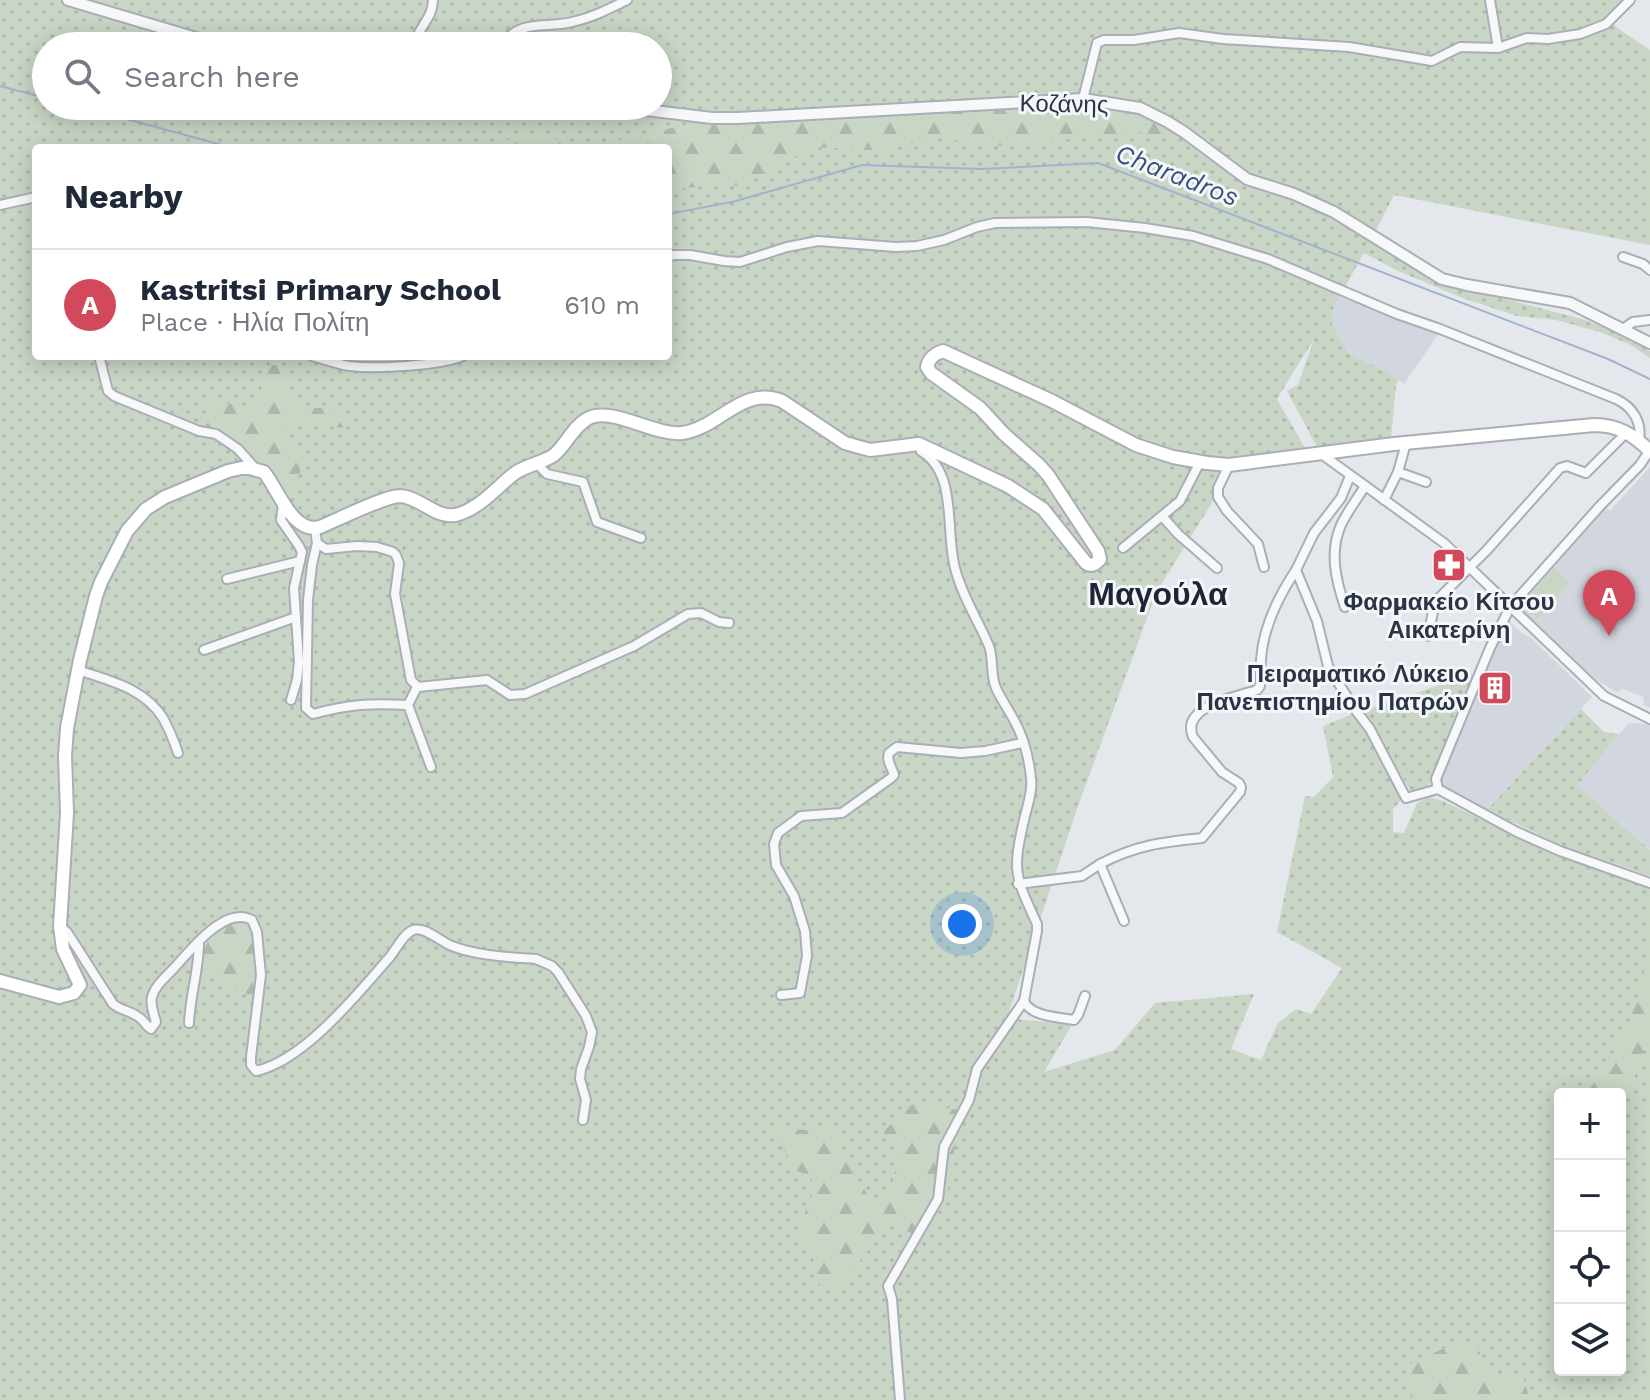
<!DOCTYPE html>
<html lang="en">
<head>
<meta charset="utf-8">
<style>
  body { margin:0; font-family:"Work Sans",sans-serif; background:#f2f2f3; color:#1f2937 }
  .controls { position:absolute; right:24px; bottom:24px; display:grid; overflow:hidden; border-radius:8px; box-shadow:0 4px 20px #0003 }
  .controls button { width:72px; height:72px; display:grid; place-items:center; padding:0; border:0; border-bottom:2px solid #e0e1e3; background:#fff; color:#1f2937; font:40px sans-serif }
  .you { position:absolute; left:962px; top:924px; width:28px; height:28px; margin:-20px; border:6px solid #fff; border-radius:50%; background:#1a73e8; box-shadow:0 0 0 12px #1a73e833 }
  .badge { display:grid; place-items:center; width:52px; height:52px; border-radius:50%; background:#d1495b; color:#fff; font-size:26px; font-weight:700 }
  .pin { position:absolute; translate:-50% -66px; filter:drop-shadow(0 2px 4px #0008) }
  .pin::after { content:''; position:absolute; top:42px; width:28px; height:24px; background:inherit; clip-path:polygon(0 0,100% 0,50% 100%) }
  .list { margin:0; padding:0; list-style:none }
  h2 { display:flex; justify-content:space-between; align-items:center; height:104px; margin:0; padding:0 32px; font-size:34px }
  h2 small { font-size:26px; font-weight:400; color:#747a83 }
  .list li { display:grid; grid-template-columns:52px 1fr auto; gap:24px; align-items:center; box-sizing:border-box; height:112px; padding:0 32px; border-top:2px solid #e0e1e3 }
  .list b { display:block; font-size:30px; white-space:nowrap }
  .list p { margin:0; font-size:26px; white-space:nowrap; color:#747a83 }
  .list em { font-size:26px; font-style:normal; color:#747a83 }
  .icon { flex:none; width:44px; height:44px; fill:none; stroke:currentColor; stroke-width:2; stroke-linecap:round; stroke-linejoin:round }
  .map { position:relative; flex:none; width:1650px; height:1400px; overflow:hidden }
  .search { position:absolute; background:#fff; box-shadow:0 4px 20px #0003; left:32px; top:32px; width:640px; height:88px; display:flex; align-items:center; gap:20px; box-sizing:border-box; padding:0 28px; border-radius:44px; color:#747a83; font-size:30px }
  .panel { position:absolute; background:#fff; box-shadow:0 4px 20px #0003; left:32px; top:144px; width:640px; height:216px; border-radius:8px }
  .map>svg:first-child { display:block }
  .built { fill:#d2d6de }
  .grass { fill:url(#grass-dots); fill-rule:evenodd }
  .forest { fill:url(#forest-firs) }
  .pitch { fill:#c9d6c5 }
  .lines { fill:none; stroke-linecap:round; stroke-linejoin:round }
  .stream { stroke:#9fb4cc; stroke-width:2 }
  .minor-casing { stroke:#a9aeb7; stroke-width:12 }
  .tertiary-casing { stroke:#a9aeb7; stroke-width:14 }
  .secondary-casing { stroke:#a9aeb7; stroke-width:16 }
  .minor { stroke:#f7f8fa; stroke-width:8 }
  .tertiary { stroke:#f7f8fa; stroke-width:10 }
  .secondary { stroke:#fff; stroke-width:12 }
  .labels { text-anchor:middle; dominant-baseline:central; stroke-width:6; stroke-linejoin:round; paint-order:stroke }
  .street-label { font-size:24px; fill:#2b3445; stroke:#f4f6f9 }
  .poi-label { font-size:24px; font-weight:bold; fill:#2b3445; stroke:#f4f6f9 }
  .water-label { font-size:26px; font-style:italic; fill:#34527a; stroke:#f4f6f9 }
  .district-label { font-size:32px; font-weight:bold; fill:#1d2536; stroke:#f4f6f9 }
</style>
</head>
<body>
<div class="map">
<svg width="1650" height="1400" viewBox="0 0 1650 1400">
  <defs>
    <pattern id="grass-dots" width="8" height="8" patternUnits="userSpaceOnUse" patternTransform="scale(2)"><rect width="8" height="8" fill="#c9d6c5"/><path d="M2 2h.1M6 6h.1" fill="none" stroke="#adb8ab" stroke-width="1.8" stroke-linecap="round"/></pattern>
    <pattern id="forest-firs" width="22" height="20" patternUnits="userSpaceOnUse" patternTransform="scale(2)"><rect width="22" height="20" fill="#c9d6c5"/><path d="M5 1l3.5 6h-7zM16 11l3.5 6h-7z" fill="#adb8ab"/></pattern>
  </defs>
  <rect width="100%" height="100%" fill="#e4e7ec"/>
  <g class="built">
    <path d="M1335 295 1439 333 1404 384 1389 373 1349 354 1332 324 1331 307Z"/>
    <path d="M1650 467V708L1644 705 1643 697 1623 689 1617 692 1589 676 1517 606 1606 508 1610 511Z"/>
    <path d="M1508 620 1523 634 1531 638 1592 697 1487 810 1444 789 1440 780Z"/>
    <path d="M1629 723 1650 724V849L1576 785Z"/>
  </g>
  <g class="grass">
    <path d="M0 0H1624L1605 16 1620 30 1650 50V245L1394 195 1370 242 1436 281 1582 319 1611 330 1650 351V358L1631 345 1600 332 1556 320 1517 316 1460 297 1396 270 1364 253 1332 310 1333 316 1332 324 1349 354 1389 373 1398 380 1396 385 1391 438 1317 447 1287 391 1298 385 1314 339 1277 399 1305 448 1241 456 1157 591 1078 806 1007 1018 1072 1025 1044 1072 1115 1050 1155 1003 1254 994 1231 1049 1261 1060 1278 1023 1296 1009 1311 1014 1342 968 1277 932 1305 796 1314 797 1333 777 1323 726 1355 713 1380 756 1401 800 1393 809V832L1404 833 1417 803 1429 797 1443 801 1556 855 1650 888V1400H0ZM46 46H658V106H46ZM36 148H668V356H36ZM1560 1094H1620V1370H1560Z"/>
    <path d="M1475 673 1427 789 1410 790 1363 711Z"/>
    <path d="M1581 709 1604 732 1619 734 1577 785 1650 850V876L1563 846 1487 810Z"/>
  </g>
  <g class="forest">
    <path d="M1050 105 1099 106 1137 113 1174 131 1177 140 1137 132 1006 146 937 138 885 151 816 147 790 159 740 185 680 188 668 187V148L463 147 533 136 598 145 693 123 850 117Z"/>
    <path d="M269 365H281L287 380 288 395 310 408H329L344 420V428L288 422 282 436 295 445 303 462 294 491 288 496C274 469 252 453 228 436L195 442 211 401 256 408C262 393 261 380 269 365Z"/>
    <path d="M244 914 258 920 264 936 263 1001 200 973 203 960 188 954 213 930Z"/>
    <path d="M1650 957V1030L1629 1094 1620 1114V1094H1574L1615 1050 1628 1024 1636 1004 1646 963Z"/>
    <path d="M911 1105 941 1107 959 1110 950 1184 924 1240 894 1224 874 1244 836 1289H824L814 1278 813 1253 796 1234 815 1188 809 1174 796 1171 778 1139 779 1121 789 1129 807 1130 819 1126 833 1129C846 1159 856 1183 878 1206L889 1194 899 1156 883 1132Z"/>
    <path d="M1475 1344C1492 1374 1489 1373 1523 1377L1530 1400H1415L1402 1380 1409 1365 1444 1348Z"/>
  </g>
  <path class="pitch" d="M1554 568 1570 582 1538 618 1522 604Z"/>
  <g class="lines">
    <g class="stream">
      <path d="M0 86 46 98"/>
      <path d="M79 106 233 148"/>
      <path d="M668 214 732 202 862 165 982 169 1098 163 1608 359 1650 379"/>
    </g>
    <g class="minor-casing">
      <g id="minor">
        <path d="M1490 0 1498 48"/>
        <path d="M414 46C417 28 433 19 433 0"/>
        <path d="M501 46C520 18 544 29 572 22 591 18 609 9 627 0"/>
        <path d="M1083 99 1097 43 1104 40H1134L1179 33 1223 39 1349 47 1432 61 1460 47 1498 48 1527 38 1548 39 1580 34 1606 24 1630 0"/>
        <path d="M0 205 36 197"/>
        <path d="M668 257 673 255H690L724 261 740 262 787 247 818 241 896 247 917 246 944 240 977 227 995 223 1087 222 1145 228 1193 236 1268 259 1397 314 1440 329 1616 399C1633 407 1642 422 1639 440"/>
        <path d="M1623 257 1643 264 1650 270"/>
        <path d="M1623 329 1633 322 1650 320"/>
        <path d="M99 356 108 391 114 396 199 431 216 434 238 449 255 468"/>
        <path d="M312 356C324 359 337 364 349 366 377 369 438 366 463 356"/>
        <path d="M1320 453 1444 543 1604 696 1650 719"/>
        <path d="M536 463 547 474 583 482 597 522 641 538"/>
        <path d="M1229 465 1218 488V497L1227 511 1258 544 1264 567"/>
        <path d="M1398 472 1406 443"/>
        <path d="M1350 476 1341 498 1314 533 1296 570 1317 621 1328 666 1354 708 1370 729 1406 798 1438 789 1517 832 1560 851 1650 883"/>
        <path d="M1384 500 1398 472 1426 482"/>
        <path d="M283 503 281 520 299 546 302 552 294 588 299 662 297 680 291 700"/>
        <path d="M1162 516 1178 534 1217 568"/>
        <path d="M315 529 317 543 312 565 308 600 306 708 313 714C350 704 371 703 408 705"/>
        <path d="M317 543 326 549 357 546 377 547 393 552 396 555 399 563 395 594 411 680 418 687 487 680 510 695 525 694 634 646 688 614 701 613 719 622 729 623"/>
        <path d="M1123 548 1180 501 1200 462"/>
        <path d="M227 579 300 561"/>
        <path d="M1345 607C1336 581 1329 552 1341 525 1347 512 1357 499 1365 486"/>
        <path d="M1428 636 1433 612 1439 598 1487 550 1560 468 1567 466 1586 473 1627 432"/>
        <path d="M204 650 296 617"/>
        <path d="M78 670C110 681 144 688 163 718 169 729 174 741 178 753"/>
        <path d="M417 687 408 705 431 767"/>
        <path d="M1438 789 1436 779 1490 648 1510 607 1600 506 1640 465 1650 450"/>
        <path d="M1100 864C1136 845 1163 842 1202 838L1240 792 1241 787 1239 783 1222 772 1193 737C1180 706 1236 697 1257 690L1260 686C1262 677 1260 669 1261 660 1263 627 1278 597 1296 570"/>
        <path d="M1018 884 1082 876 1100 864 1124 921"/>
        <path d="M61 927 67 932 113 1004C120 1010 128 1010 137 1016 143 1019 145 1025 151 1029L156 1022C154 1014 150 1006 152 997 155 985 167 976 175 967 191 950 225 905 252 920L257 932 261 975 251 1057V1065L256 1071C305 1060 357 994 389 958 396 950 403 934 413 930 425 926 441 942 452 946 478 956 508 957 536 959L552 966 558 972 586 1016 592 1032 589 1047 581 1069 580 1079 586 1100 583 1120"/>
        <path d="M781 995 800 993 807 956 805 931 794 896 776 865 774 844 778 833 801 816 842 813 891 778 894 775C892 767 886 761 889 753L897 747 961 753 985 751 1022 743"/>
        <path d="M1024 1001C1031 1017 1058 1017 1074 1020L1078 1015 1085 996"/>
        <path d="M189 1023C190 996 199 970 199 942"/>
        <path d="M900 1400 892 1299 888 1286 938 1199 944 1147 969 1100 977 1069 1024 1001 1037 931V924C1015 876 1012 872 1024 820 1027 807 1033 791 1031 778 1029 759 1023 736 1014 720 1008 709 1001 699 996 688 990 674 994 660 989 646 978 620 962 596 955 568 945 531 958 473 921 451"/>
      </g>
    </g>
    <g class="tertiary-casing">
      <g id="tertiary">
        <path d="M68 0 223 46"/>
        <path d="M613 106 712 118H738L1083 99 1140 108 1168 122 1184 132 1247 179 1294 194 1334 212 1442 279 1467 285 1570 303 1650 343"/>
      </g>
    </g>
    <g class="secondary-casing">
      <path id="secondary" d="M0 981 59 997 74 993 80 985 63 949 60 926 67 813 65 756 67 728 80 660 96 596 101 582 127 531 146 509 165 497 228 471 246 467 264 472C278 489 293 535 320 527 337 520 385 496 400 496 422 497 438 523 462 513 483 505 498 486 515 473 527 465 542 463 554 455 566 445 573 427 587 419 610 405 654 436 682 433 718 429 742 385 782 401L845 443 870 450 919 444 1008 486 1043 509 1086 563C1091 567 1096 564 1100 559L1098 551 1048 475 1039 465 1004 434 980 408 931 373 927 367C929 358 934 354 943 351L1052 401 1136 445 1173 457 1207 463 1229 465 1394 444 1594 425C1619 425 1633 435 1650 451"/>
    </g>
    <use href="#minor" class="minor"/>
    <use href="#tertiary" class="tertiary"/>
    <use href="#secondary" class="secondary"/>
  </g>
  <defs>
    <g id="pharmacy-square" transform="scale(1.8)"><rect x="-9" y="-9" width="18" height="18" rx="4" fill="#d1495b" stroke="#f4f6f9"/><path d="M-2-6h4v4h4v4h-4v4h-4v-4h-4v-4h4Z" fill="#fff"/></g>
    <g id="building-square" transform="scale(1.8)"><rect x="-9" y="-9" width="18" height="18" rx="4" fill="#d1495b" stroke="#f4f6f9"/><path d="M-4-6H4V6H1V3H-1V6H-4ZM-2.5-4.3h1.7v1.8h-1.7ZM.8-4.3h1.7v1.8H.8ZM-2.5-1h1.7V.8h-1.7ZM.8-1h1.7V.8H.8Z" fill="#fff"/></g>
  </defs>
  <g fill-rule="evenodd">
    <use href="#pharmacy-square" x="1449" y="565"/>
    <use href="#building-square" x="1495" y="688"/>
  </g>
  <g class="labels">
    <g class="street-label">
      <text transform="translate(1064 104) rotate(1)">Κοζάνης</text>
    </g>
    <g class="poi-label">
      <text x="1449" y="602">Φαρμακείο Κίτσου<tspan x="1449" dy="28">Αικατερίνη</tspan></text>
      <text x="1469" y="674" text-anchor="end">Πειραματικό Λύκειο<tspan x="1469" dy="28">Πανεπιστημίου Πατρών</tspan></text>
    </g>
    <g class="water-label">
      <text transform="translate(1177 175) rotate(21)">Charadros</text>
    </g>
    <g class="district-label">
      <text x="1158" y="594">Μαγούλα</text>
    </g>
  </g>
</svg>
<div class="controls">
<button>+</button>
<button>−</button>
<button><svg class="icon" aria-label="locate" viewBox="0 0 24 24"><circle cx="12" cy="12" r="6"/><path d="M12 2v4M12 18v4M2 12h4M18 12h4"/></svg></button>
<button><svg class="icon" aria-label="layers" viewBox="0 0 24 24"><path d="M12 4l9 5-9 5-9-5zM3 14l9 5 9-5"/></svg></button>
</div>
<div class="you"></div>
<div class="pin badge" style="left:1609px;top:636px">A</div>
<div class="search"><svg class="icon" aria-label="search" viewBox="0 0 24 24"><circle cx="10" cy="10" r="6"/><path d="M15 15l6 6"/></svg>Search here</div>
<section class="panel">
<h2>Nearby<small></small></h2>
<ul class="list">
<li><span class="badge">A</span><div><b>Kastritsi Primary School</b><p>Place · Ηλία Πολίτη</p></div><em>610 m</em></li>
</ul>
</section>
</div>
</body>
</html>
